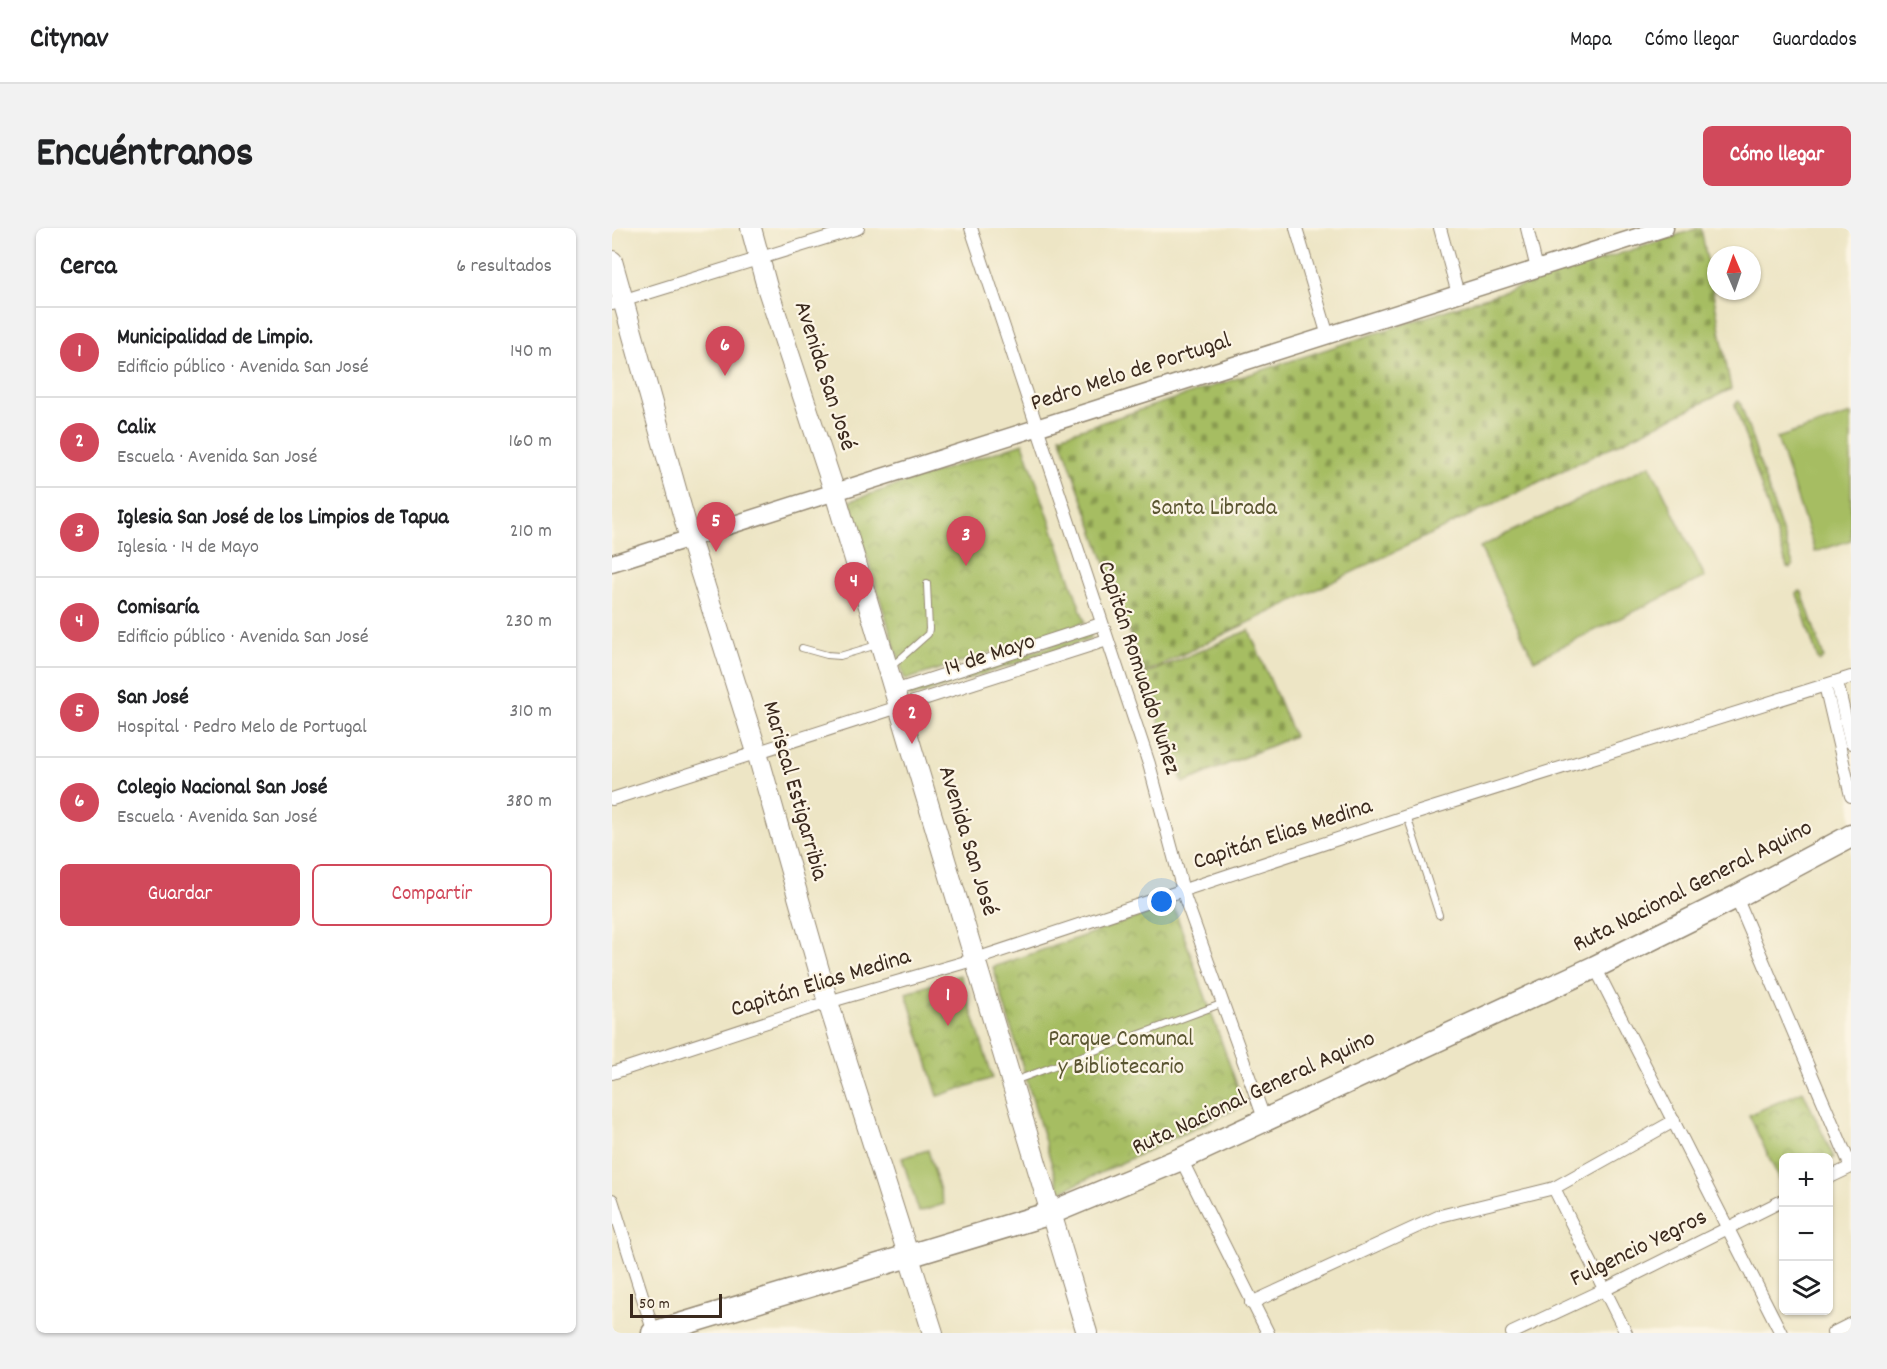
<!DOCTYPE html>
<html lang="es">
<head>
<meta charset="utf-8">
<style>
  body { margin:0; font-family:Dekko,sans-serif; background:#f2f2f2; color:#202124 }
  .controls { position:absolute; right:18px; bottom:18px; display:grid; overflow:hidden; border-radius:9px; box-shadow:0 2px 4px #0004 }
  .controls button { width:54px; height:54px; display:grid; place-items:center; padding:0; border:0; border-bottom:2px solid #e0e0e0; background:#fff; color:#202124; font:30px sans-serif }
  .compass { position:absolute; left:1095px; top:18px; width:54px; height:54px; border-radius:50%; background:#fff; box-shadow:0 2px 4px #0004; rotate:358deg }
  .scale { position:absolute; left:18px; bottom:15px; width:92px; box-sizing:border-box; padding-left:6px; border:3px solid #3b2a1e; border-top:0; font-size:16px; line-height:21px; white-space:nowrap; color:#3b2a1e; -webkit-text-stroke:4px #fcf5e5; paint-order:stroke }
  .you { position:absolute; left:550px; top:674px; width:21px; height:21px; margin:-15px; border:4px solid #fff; border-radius:50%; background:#1a73e8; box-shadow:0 0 0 9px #1a73e833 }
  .badge { display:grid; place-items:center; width:39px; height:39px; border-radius:50%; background:#d1495b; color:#fff; font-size:20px; font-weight:700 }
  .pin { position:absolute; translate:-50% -50px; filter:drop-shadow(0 2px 3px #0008) }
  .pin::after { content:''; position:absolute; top:32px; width:21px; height:18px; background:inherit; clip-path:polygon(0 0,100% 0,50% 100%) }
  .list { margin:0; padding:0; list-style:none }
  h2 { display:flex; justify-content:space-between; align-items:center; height:78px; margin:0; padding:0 24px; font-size:26px }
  h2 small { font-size:20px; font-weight:400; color:#757577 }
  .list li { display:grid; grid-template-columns:39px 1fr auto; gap:18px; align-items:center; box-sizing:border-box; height:90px; padding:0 24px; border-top:2px solid #e0e0e0 }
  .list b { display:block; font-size:22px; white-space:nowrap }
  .list p { margin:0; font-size:20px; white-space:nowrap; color:#757577 }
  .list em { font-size:20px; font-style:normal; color:#757577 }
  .actions { display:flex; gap:12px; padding:18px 24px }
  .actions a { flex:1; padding:14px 0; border:2px solid #d1495b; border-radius:9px; text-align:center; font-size:21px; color:#d1495b }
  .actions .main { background:#d1495b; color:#fff }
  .icon { flex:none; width:33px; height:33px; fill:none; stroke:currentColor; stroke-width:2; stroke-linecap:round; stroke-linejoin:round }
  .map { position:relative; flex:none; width:1239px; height:1105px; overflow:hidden; border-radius:9px }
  header { display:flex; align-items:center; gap:36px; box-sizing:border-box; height:84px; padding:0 30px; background:#fff; border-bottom:2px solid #e0e0e0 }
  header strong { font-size:28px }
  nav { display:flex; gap:33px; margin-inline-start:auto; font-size:21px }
  .intro { display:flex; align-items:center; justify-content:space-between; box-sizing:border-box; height:144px; padding:0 36px }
  h1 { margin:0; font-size:42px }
  .button { padding:15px 27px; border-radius:9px; background:#d1495b; color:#fff; font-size:21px; font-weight:700 }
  main { display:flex; gap:36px; padding:0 36px }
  aside { flex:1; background:#fff; border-radius:9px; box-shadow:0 2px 4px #0004 }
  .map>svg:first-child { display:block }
  .grass { fill:url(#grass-dots); stroke:#707440; stroke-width:1.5 }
  .cemetery { fill:url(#cemetery-stones); stroke:#707440; stroke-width:1.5 }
  .park { fill:url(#park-crowns); stroke:#707440; stroke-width:1.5 }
  .garden { fill:#a6bd62; stroke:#707440; stroke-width:1.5 }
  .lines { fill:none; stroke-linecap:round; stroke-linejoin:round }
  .lane-casing { stroke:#948872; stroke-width:8 }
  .street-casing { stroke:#948872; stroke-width:14 }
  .secondary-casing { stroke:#948872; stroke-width:19 }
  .primary-casing { stroke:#948872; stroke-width:22 }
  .highway-casing { stroke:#948872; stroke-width:25 }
  .lane { stroke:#fff; stroke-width:6 }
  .street { stroke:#fff; stroke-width:12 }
  .secondary { stroke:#fff; stroke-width:16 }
  .primary { stroke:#fff; stroke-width:20 }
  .highway { stroke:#fff; stroke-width:22 }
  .labels { text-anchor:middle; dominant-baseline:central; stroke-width:4.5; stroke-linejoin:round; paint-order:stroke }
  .street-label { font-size:24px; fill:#3b2a1e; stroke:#fcf5e5 }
  .park-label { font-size:24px; fill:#5b5632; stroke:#fcf5e5 }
</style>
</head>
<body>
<header>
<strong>Citynav</strong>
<nav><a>Mapa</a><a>Cómo llegar</a><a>Guardados</a></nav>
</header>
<div class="intro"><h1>Encuéntranos</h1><a class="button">Cómo llegar</a></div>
<main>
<aside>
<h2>Cerca<small>6 resultados</small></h2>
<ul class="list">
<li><span class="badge">1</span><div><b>Municipalidad de Limpio.</b><p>Edificio público · Avenida San José</p></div><em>140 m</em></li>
<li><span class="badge">2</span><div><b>Calix</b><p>Escuela · Avenida San José</p></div><em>160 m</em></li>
<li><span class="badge">3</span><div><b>Iglesia San José de los Limpios de Tapua</b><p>Iglesia · 14 de Mayo</p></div><em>210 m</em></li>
<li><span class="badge">4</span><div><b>Comisaría</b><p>Edificio público · Avenida San José</p></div><em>230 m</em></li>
<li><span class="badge">5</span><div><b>San José</b><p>Hospital · Pedro Melo de Portugal</p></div><em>310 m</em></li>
<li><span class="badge">6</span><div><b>Colegio Nacional San José</b><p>Escuela · Avenida San José</p></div><em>380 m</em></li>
</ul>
<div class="actions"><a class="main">Guardar</a><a>Compartir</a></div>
</aside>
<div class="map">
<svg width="1239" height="1105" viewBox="0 0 1239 1105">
  <defs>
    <pattern id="grass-dots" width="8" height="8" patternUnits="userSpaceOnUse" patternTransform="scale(1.5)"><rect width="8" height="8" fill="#a6bd62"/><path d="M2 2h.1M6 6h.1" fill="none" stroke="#889a50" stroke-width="1.8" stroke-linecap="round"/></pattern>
    <pattern id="cemetery-stones" width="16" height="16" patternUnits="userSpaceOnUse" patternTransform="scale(1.5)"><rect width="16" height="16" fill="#a6bd62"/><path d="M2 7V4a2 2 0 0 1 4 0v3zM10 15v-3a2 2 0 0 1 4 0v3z" fill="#889a50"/></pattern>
    <pattern id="park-crowns" width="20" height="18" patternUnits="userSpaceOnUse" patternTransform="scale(1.5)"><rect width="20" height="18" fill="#a6bd62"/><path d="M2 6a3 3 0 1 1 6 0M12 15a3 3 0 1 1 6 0" fill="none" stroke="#889a50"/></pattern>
  </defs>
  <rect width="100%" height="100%" fill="#fcf5e5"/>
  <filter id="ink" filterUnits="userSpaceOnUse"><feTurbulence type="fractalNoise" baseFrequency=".0167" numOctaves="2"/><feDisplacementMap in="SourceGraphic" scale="12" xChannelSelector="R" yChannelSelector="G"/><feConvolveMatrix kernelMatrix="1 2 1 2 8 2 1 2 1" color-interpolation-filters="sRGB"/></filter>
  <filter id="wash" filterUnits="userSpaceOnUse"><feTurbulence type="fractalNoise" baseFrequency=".008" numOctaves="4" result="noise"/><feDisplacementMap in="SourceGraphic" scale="24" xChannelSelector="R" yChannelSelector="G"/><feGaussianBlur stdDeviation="1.35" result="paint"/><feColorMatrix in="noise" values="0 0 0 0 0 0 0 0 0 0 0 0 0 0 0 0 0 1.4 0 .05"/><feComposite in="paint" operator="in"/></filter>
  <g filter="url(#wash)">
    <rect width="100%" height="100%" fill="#ede5c5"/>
    <g class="grass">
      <path d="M1126 173 1128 174 1181 337 1178 340 1175 339 1123 177Z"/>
      <path d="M1188 363 1190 364 1212 430 1208 433 1206 432 1185 366Z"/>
      <path d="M478 405 479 411 299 469 297 466 298 464Z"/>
    </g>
    <g class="cemetery">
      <path d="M1087 0H1089L1119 161 532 445 448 208Z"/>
      <path d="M637 402 682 508 571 555 529 448Z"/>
    </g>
    <g class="park">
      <path d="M411 215 473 394 293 452 238 273Z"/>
      <path d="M561 677 632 877 448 964 381 739Z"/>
      <path d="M348 747 381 850 326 868 294 765Z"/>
      <path d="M1191 863 1222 930 1217 933 1216 930H1172L1171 954 1169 955 1137 887Z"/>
    </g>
    <g class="garden">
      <path d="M1239 186V312L1203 324 1165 210Z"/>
      <path d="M1038 237 1093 349 922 432 868 319Z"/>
      <path d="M316 922 332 976 307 984 290 930Z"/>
    </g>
  </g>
  <g filter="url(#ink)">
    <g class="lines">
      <g class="lane-casing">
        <g id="lane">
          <path d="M190 420 215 427 228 428 265 417"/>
          <path d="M279 439 316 406 317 401 315 356"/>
          <path d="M795 588 827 687"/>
          <path d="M402 853 609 776"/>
        </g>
      </g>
      <g class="street-casing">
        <g id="street">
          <path d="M359 0 537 536 573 670 653 893"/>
          <path d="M684 0 716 108"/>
          <path d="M828 0 846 66"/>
          <path d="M915 0 925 41"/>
          <path d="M0 76 246 0"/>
          <path d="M1225 454 1239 515"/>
          <path d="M1213 457 1239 568"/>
          <path d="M282 463 489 396"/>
          <path d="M0 571 495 412"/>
          <path d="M1124 669 1239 939"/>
          <path d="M983 739 1169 1105"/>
          <path d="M0 845 216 774 364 731 795 588 1239 449"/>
          <path d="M569 931 656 1105"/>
          <path d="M1216 950 1239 939"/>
          <path d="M942 960 1014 1105"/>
          <path d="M0 972 42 1105"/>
          <path d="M639 1075 828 988 942 960 1062 893"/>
          <path d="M900 1105 994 1061 1172 972"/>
          <path d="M1221 1105 1239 1096"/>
        </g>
      </g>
      <g class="secondary-casing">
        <path id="secondary" d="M0 335 1053 0"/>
      </g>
      <g class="primary-casing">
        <g id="primary">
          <path d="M139 0 155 59 223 265 475 1105"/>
          <path d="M0 33 78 311 145 524 216 774 321 1105"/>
        </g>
      </g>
      <g class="highway-casing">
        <path id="highway" d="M41 1105 439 985 569 931 983 739 1124 669 1239 608"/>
      </g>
      <use href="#lane" class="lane"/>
      <use href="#street" class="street"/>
      <use href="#secondary" class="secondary"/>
      <use href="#primary" class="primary"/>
      <use href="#highway" class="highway"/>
    </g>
  </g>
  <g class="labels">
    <g class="street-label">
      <text transform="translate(519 145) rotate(-18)">Pedro Melo de Portugal</text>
      <text transform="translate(212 148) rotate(72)">Avenida San José</text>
      <text transform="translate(378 428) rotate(-18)">14 de Mayo</text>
      <text transform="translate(526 440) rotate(72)">Capitán Romualdo Nuñez</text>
      <text transform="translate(182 563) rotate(74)">Mariscal Estigarribia</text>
      <text transform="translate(671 607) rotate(-18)">Capitán Elias Medina</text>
      <text transform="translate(355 613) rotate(73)">Avenida San José</text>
      <text transform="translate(1081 659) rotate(-27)">Ruta Nacional General Aquino</text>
      <text transform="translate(209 756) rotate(-17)">Capitán Elias Medina</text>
      <text transform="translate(642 866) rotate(-25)">Ruta Nacional General Aquino</text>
      <text transform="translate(1027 1021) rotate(-26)">Fulgencio Yegros</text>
    </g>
    <g class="park-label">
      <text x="602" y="281">Santa Librada</text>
      <text x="509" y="812">Parque Comunal<tspan x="509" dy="28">y Bibliotecario</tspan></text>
    </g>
  </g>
</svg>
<div class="controls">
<button>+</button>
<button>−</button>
<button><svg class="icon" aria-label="layers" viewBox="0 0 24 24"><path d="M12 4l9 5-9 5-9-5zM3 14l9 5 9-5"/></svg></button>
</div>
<svg class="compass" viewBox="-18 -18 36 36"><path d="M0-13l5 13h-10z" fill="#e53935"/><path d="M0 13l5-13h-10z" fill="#757577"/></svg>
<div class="scale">50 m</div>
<div class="you"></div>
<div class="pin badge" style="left:336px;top:798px">1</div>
<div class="pin badge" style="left:300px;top:516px">2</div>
<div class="pin badge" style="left:354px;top:338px">3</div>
<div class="pin badge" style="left:242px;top:384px">4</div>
<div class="pin badge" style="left:104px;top:324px">5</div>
<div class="pin badge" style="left:113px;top:148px">6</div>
</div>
</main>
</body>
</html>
